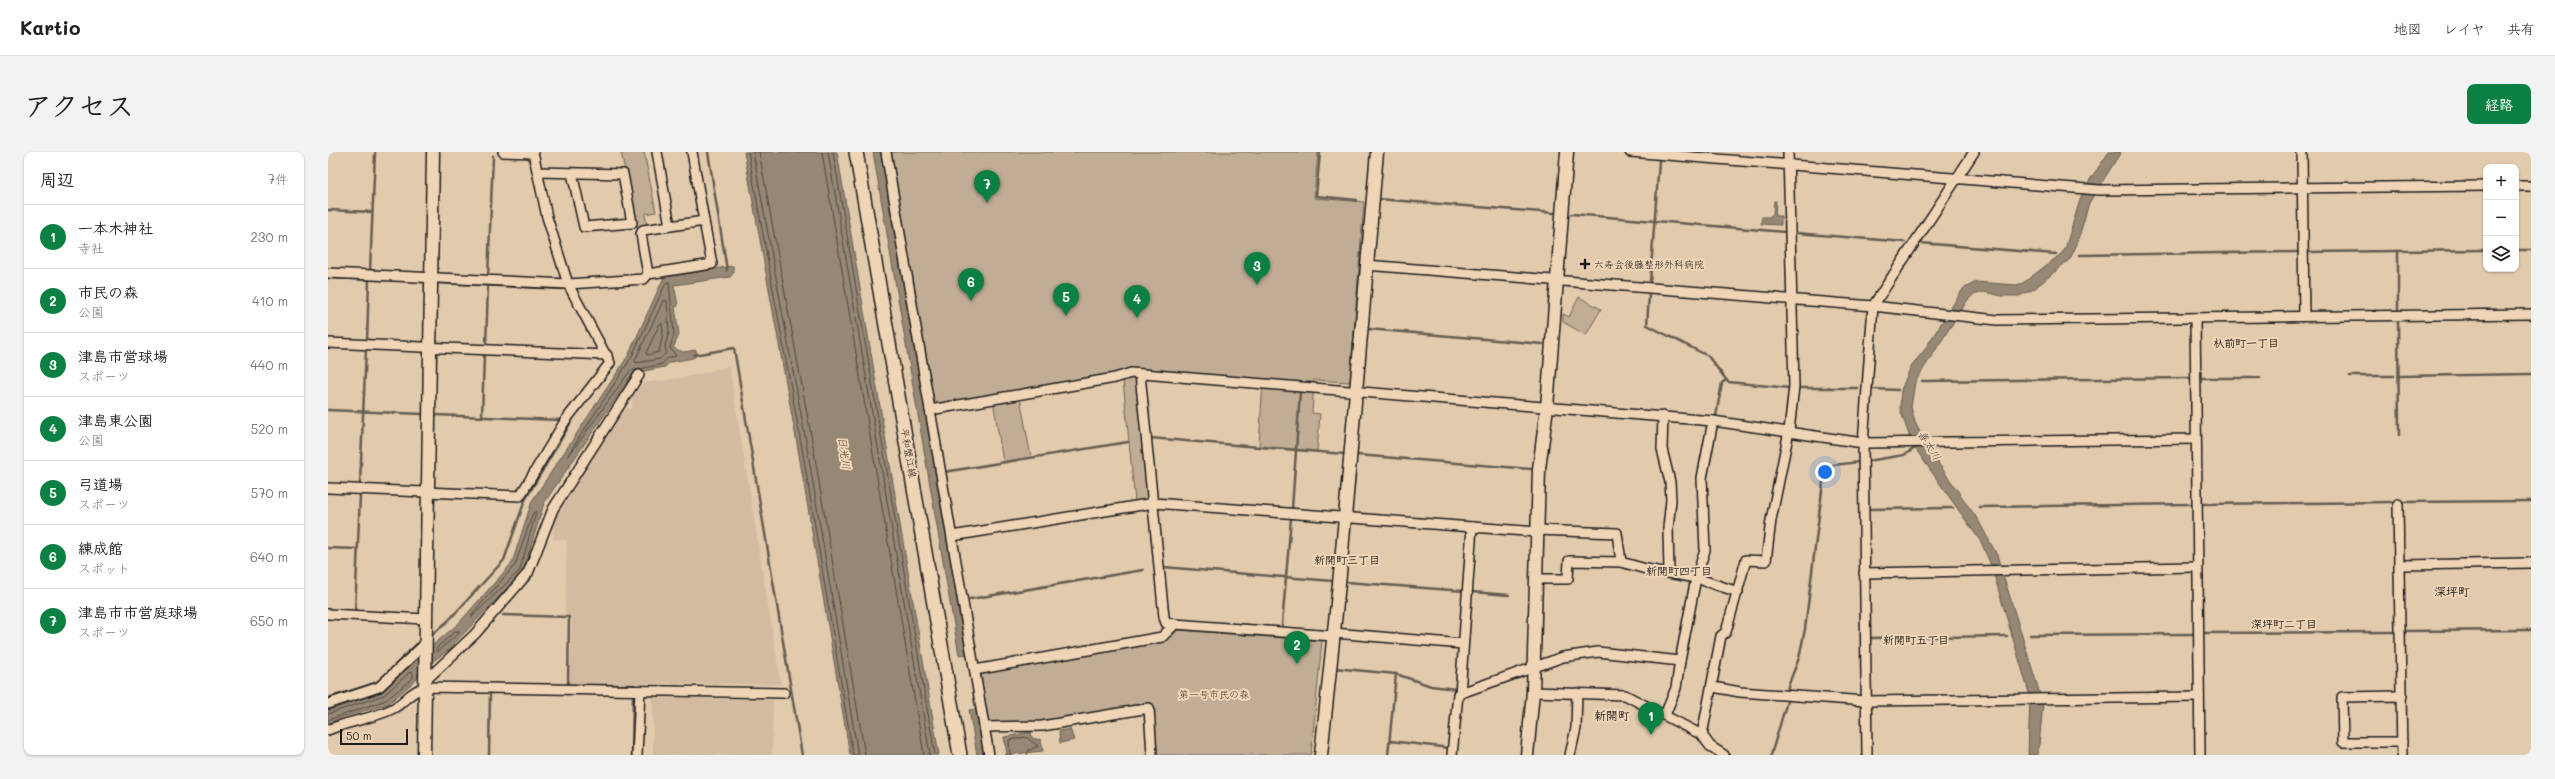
<!DOCTYPE html>
<html lang="ja">
<head>
<meta charset="utf-8">
<style>
  body { margin:0; font-family:Mali,"Klee One",sans-serif; background:#f2f2f2; color:#202124 }
  .controls { position:absolute; right:12px; top:12px; display:grid; overflow:hidden; border-radius:8px; box-shadow:0 1px 3px #0004 }
  .controls button { width:36px; height:36px; display:grid; place-items:center; padding:0; border:0; border-bottom:1px solid #e0e0e0; background:#fff; color:#202124; font:20px sans-serif }
  .scale { position:absolute; left:12px; bottom:10px; width:68px; box-sizing:border-box; padding-left:4px; border:2px solid #1c1c1c; border-top:0; font-size:11px; line-height:14px; white-space:nowrap; color:#1c1c1c; -webkit-text-stroke:3px #efd5b6; paint-order:stroke }
  .you { position:absolute; left:1497px; top:320px; width:14px; height:14px; margin:-10px; border:3px solid #fff; border-radius:50%; background:#1a73e8; box-shadow:0 0 0 6px #1a73e833 }
  .badge { display:grid; place-items:center; width:26px; height:26px; border-radius:50%; background:#0b8043; color:#fff; font-size:13px; font-weight:700 }
  .pin { position:absolute; translate:-50% -33px; filter:drop-shadow(0 1px 2px #0008) }
  .pin::after { content:''; position:absolute; top:21px; width:14px; height:12px; background:inherit; clip-path:polygon(0 0,100% 0,50% 100%) }
  .list { margin:0; padding:0; list-style:none }
  h2 { display:flex; justify-content:space-between; align-items:center; height:52px; margin:0; padding:0 16px; font-size:17px }
  h2 small { font-size:13px; font-weight:400; color:#757577 }
  .list li { display:grid; grid-template-columns:26px 1fr auto; gap:12px; align-items:center; box-sizing:border-box; height:64px; padding:0 16px; border-top:1px solid #e0e0e0 }
  .list b { display:block; font-size:15px; white-space:nowrap }
  .list p { margin:0; font-size:13px; white-space:nowrap; color:#757577 }
  .list em { font-size:13px; font-style:normal; color:#757577 }
  .icon { flex:none; width:22px; height:22px; fill:none; stroke:currentColor; stroke-width:2; stroke-linecap:round; stroke-linejoin:round }
  .map { position:relative; flex:none; width:2203px; height:603px; overflow:hidden; border-radius:8px }
  header { display:flex; align-items:center; gap:24px; box-sizing:border-box; height:56px; padding:0 20px; background:#fff; border-bottom:1px solid #e0e0e0 }
  header strong { font-size:19px }
  nav { display:flex; gap:22px; margin-inline-start:auto; font-size:14px }
  .intro { display:flex; align-items:center; justify-content:space-between; box-sizing:border-box; height:96px; padding:0 24px }
  h1 { margin:0; font-size:28px }
  .button { padding:10px 18px; border-radius:8px; background:#0b8043; color:#fff; font-size:14px; font-weight:700 }
  main { display:flex; gap:24px; padding:0 24px }
  aside { flex:1; background:#fff; border-radius:8px; box-shadow:0 1px 3px #0004 }
  .map>svg:first-child { display:block }
  .built { fill:#d2bba1 }
  .green { fill:#c1ad95; stroke:#6e6458 }
  .water { fill:#968875; stroke:#655d51 }
  .lines { fill:none; stroke-linecap:round; stroke-linejoin:round }
  .shore { stroke:#4d4740; stroke-width:1 }
  .stream { stroke:#655d51; stroke-width:2.5 }
  .minor-casing { stroke:#1c1c1c; stroke-width:12 }
  .tertiary-casing { stroke:#1c1c1c; stroke-width:15 }
  .secondary-casing { stroke:#1c1c1c; stroke-width:16 }
  .minor { stroke:#efd5b6; stroke-width:9 }
  .tertiary { stroke:#efd5b6; stroke-width:12 }
  .secondary { stroke:#efd5b6; stroke-width:13 }
  .poi-dot { fill:#1c1c1c; stroke:#efd5b6; stroke-width:1.5 }
  .labels { text-anchor:middle; dominant-baseline:central; stroke-width:4; stroke-linejoin:round; paint-order:stroke }
  .poi-label { font-size:10px; fill:#1c1c1c; stroke:#efd5b6; text-anchor:start }
  .street-label { font-size:10px; fill:#1c1c1c; stroke:#efd5b6 }
  .park-label { font-size:10px; fill:#45403a; stroke:#efd5b6 }
  .neighbourhood-label { font-size:11px; font-weight:bold; fill:#1c1c1c; stroke:#efd5b6 }
  .water-label { font-size:11px; font-style:italic; fill:#47423b; stroke:#efd5b6 }
  .quarter-label { font-size:12px; font-weight:bold; fill:#1c1c1c; stroke:#efd5b6 }
</style>
</head>
<body>
<header>
<strong>Kartio</strong>
<nav><a>地図</a><a>レイヤ</a><a>共有</a></nav>
</header>
<div class="intro"><h1>アクセス</h1><a class="button">経路</a></div>
<main>
<aside>
<h2>周辺<small>7件</small></h2>
<ul class="list">
<li><span class="badge">1</span><div><b>一本木神社</b><p>寺社</p></div><em>230 m</em></li>
<li><span class="badge">2</span><div><b>市民の森</b><p>公園</p></div><em>410 m</em></li>
<li><span class="badge">3</span><div><b>津島市営球場</b><p>スポーツ</p></div><em>440 m</em></li>
<li><span class="badge">4</span><div><b>津島東公園</b><p>公園</p></div><em>520 m</em></li>
<li><span class="badge">5</span><div><b>弓道場</b><p>スポーツ</p></div><em>570 m</em></li>
<li><span class="badge">6</span><div><b>練成館</b><p>スポット</p></div><em>640 m</em></li>
<li><span class="badge">7</span><div><b>津島市市営庭球場</b><p>スポーツ</p></div><em>650 m</em></li>
</ul>
</aside>
<div class="map">
<svg width="2203" height="603" viewBox="0 0 2203 603">
  <rect width="100%" height="100%" fill="#e2caad"/>
  <filter id="ink" filterUnits="userSpaceOnUse"><feTurbulence type="fractalNoise" baseFrequency=".025" numOctaves="2"/><feDisplacementMap in="SourceGraphic" scale="8" xChannelSelector="R" yChannelSelector="G"/><feConvolveMatrix kernelMatrix="1 2 1 2 8 2 1 2 1" color-interpolation-filters="sRGB"/></filter>
  <g filter="url(#ink)">
    <g class="built">
      <path d="M401 214 453 532 242 531 244 464 237 463 239 388 225 387 226 361 296 257H304V243L316 231 359 225Z"/>
      <path d="M325 545 445 548 444 603H325Z"/>
    </g>
    <g class="green">
      <path d="M293 0H316L328 60 317 62 319 73 309 75Z"/>
      <path d="M563 0H990L986 46 1036 50 1022 230 986 228 984 261 992 262 989 299 931 294 935 228 880 224 809 227 822 348 807 350 795 229 790 222 702 236 692 246 703 305 675 310 664 242 611 251 606 249Z"/>
      <path d="M1251 145 1273 157 1258 183 1235 170V162L1241 165Z"/>
      <path d="M850 478 994 489 983 603H826L824 552 725 570 661 572 653 523 656 520 841 488Z"/>
    </g>
    <g class="water">
      <path d="M416 0H509L611 603H522L470 297Z"/>
      <path d="M545 0H553L639 502 631 503Z"/>
      <path d="M1781 0H1793L1761 51 1749 92 1742 107 1706 137 1691 144H1674L1656 140 1645 143 1639 149 1587 230 1583 255 1587 270 1599 295 1650 368 1669 403 1715 552 1710 603H1700L1702 544 1663 413 1653 390 1589 299 1582 286 1572 257 1573 238 1583 214 1595 200 1635 137 1648 130 1688 133 1695 131 1733 102 1737 97 1753 45 1759 32Z"/>
      <path d="M1446 49H1448L1447 64H1453V73L1433 72 1434 65H1441L1445 62Z"/>
      <path d="M405 114 406 120 402 125 346 133 350 154 347 155 351 183 345 196 355 200 368 198 369 203 365 206 342 210 337 215 305 221 216 351 195 420 119 499 93 518 90 521 89 527 60 552 15 565 0 572V559L54 540 89 507 104 498V494L130 472 184 411 204 349 300 204 336 125Z"/>
      <path d="M649 557 656 603H649L641 558Z"/>
      <path d="M742 577 746 588 732 591 731 579Z"/>
      <path d="M703 580 704 586 713 588 715 599 676 603 679 602 676 585Z"/>
    </g>
    <g class="lines">
      <g class="shore">
        <path d="M420 0 474 296 525 603"/>
        <path d="M425 0 479 295 530 603"/>
        <path d="M431 0 485 294 537 603"/>
        <path d="M494 0 596 603"/>
        <path d="M500 0 602 603"/>
        <path d="M505 0 607 603"/>
        <path d="M341 130 346 182 342 196 348 204 340 206 334 212 302 219 240 305V303L303 206 338 131Z"/>
        <path d="M336 148 339 149 341 181 337 193 338 201 332 207 308 211 307 209Z"/>
        <path d="M334 172 335 180 331 200 319 203 318 201 331 173Z"/>
        <path d="M208 360 192 418 144 465V462L187 413 205 361Z"/>
        <path d="M128 479H131V481L109 500V496Z"/>
        <path d="M0 562 56 543 82 520 85 521V526L58 548 0 568"/>
        <path d="M682 603 681 588 698 585 710 594 701 598 699 603"/>
      </g>
      <g class="stream">
        <path d="M380 0 399 118"/>
        <path d="M992 0 988 44 1029 48"/>
        <path d="M1050 47 1226 61"/>
        <path d="M0 58 44 60"/>
        <path d="M1244 62 1457 80"/>
        <path d="M1468 81 1577 90"/>
        <path d="M1592 91 1728 102"/>
        <path d="M2188 98H2203"/>
        <path d="M2070 99V159"/>
        <path d="M1979 100 2158 98"/>
        <path d="M1751 103 1971 100"/>
        <path d="M42 119 47 1"/>
        <path d="M160 125 165 4"/>
        <path d="M0 126 53 128"/>
        <path d="M1322 130 1331 9"/>
        <path d="M110 131 234 137"/>
        <path d="M1321 143 1319 173 1380 204 1400 230 1461 236"/>
        <path d="M2070 167 2071 283"/>
        <path d="M1040 177 1215 192"/>
        <path d="M39 189 41 127"/>
        <path d="M158 194 160 132"/>
        <path d="M366 203 406 196 474 603"/>
        <path d="M2022 224H2066"/>
        <path d="M2071 224 2203 222"/>
        <path d="M1875 226H1932"/>
        <path d="M1594 229 1864 226"/>
        <path d="M1470 236H1530"/>
        <path d="M1545 237 1570 238"/>
        <path d="M0 258 95 262"/>
        <path d="M108 263 232 268"/>
        <path d="M1388 264 1394 231 1398 228"/>
        <path d="M154 265 156 203"/>
        <path d="M822 286 1017 302"/>
        <path d="M1029 303 1203 317"/>
        <path d="M1540 309 1576 303 1589 295"/>
        <path d="M616 320 800 290"/>
        <path d="M32 331 38 197"/>
        <path d="M2076 350 2203 349"/>
        <path d="M1874 352 2066 350"/>
        <path d="M1651 355 1863 352"/>
        <path d="M964 357 972 240"/>
        <path d="M1540 357 1625 356"/>
        <path d="M0 396 30 397"/>
        <path d="M835 415 1005 429"/>
        <path d="M1018 430 1136 439"/>
        <path d="M1144 440 1181 443"/>
        <path d="M642 447 815 418"/>
        <path d="M27 461 32 343"/>
        <path d="M175 463 241 465 240 533H306V535"/>
        <path d="M954 473 963 366"/>
        <path d="M2077 479 2203 478"/>
        <path d="M1876 481 2069 480"/>
        <path d="M105 482 120 469 176 408 197 348 243 270"/>
        <path d="M1702 483 1865 482"/>
        <path d="M1542 486 1679 484"/>
        <path d="M1006 516 1068 522 1103 534 1128 537"/>
        <path d="M1460 541V534L1471 506 1477 477 1497 314 1531 310"/>
        <path d="M0 546 50 530 89 492"/>
        <path d="M1062 589 1122 596"/>
        <path d="M161 603 162 541"/>
        <path d="M304 603 305 544"/>
        <path d="M1060 603 1068 522"/>
        <path d="M1443 603 1460 546"/>
      </g>
      <g class="minor-casing">
        <g id="minor">
          <path d="M175 0 205 1"/>
          <path d="M329 0 342 74"/>
          <path d="M558 0 661 603"/>
          <path d="M1302 0 1771 38 2158 34"/>
          <path d="M1974 0 1976 164"/>
          <path d="M210 20 295 22 304 71 256 75 244 21"/>
          <path d="M2188 34H2203"/>
          <path d="M1038 113 1545 154 1669 168 2203 162"/>
          <path d="M0 121 240 132 316 127 320 122 384 112 376 69"/>
          <path d="M320 122 313 82 315 78 376 69 364 0"/>
          <path d="M1867 166 1872 603"/>
          <path d="M0 191 279 203"/>
          <path d="M812 222 836 465 838 471 847 472"/>
          <path d="M602 258 787 226 803 221 1385 269 1535 291 1868 287"/>
          <path d="M1335 264 1334 297 1342 330 1343 348 1340 376 1341 420"/>
          <path d="M0 336 192 344 237 269 282 211 240 132 219 65 205 0"/>
          <path d="M2070 352 2074 603"/>
          <path d="M1144 375 1209 380"/>
          <path d="M1209 378 1289 381 1293 410"/>
          <path d="M624 384 826 351 1144 375 1132 542"/>
          <path d="M2072 413 2203 411"/>
          <path d="M1536 421 1869 415"/>
          <path d="M1208 427H1240L1241 409 1293 410 1318 417 1368 426 1410 440"/>
          <path d="M0 462 98 467"/>
          <path d="M1006 481 1135 492"/>
          <path d="M647 518 834 485 847 472 1005 484"/>
          <path d="M97 529 147 482 200 421 225 357 311 223"/>
          <path d="M1385 535 1412 540 1538 549 1871 545"/>
          <path d="M1205 540 1297 543 1374 583 1382 594 1396 603"/>
          <path d="M2074 544 2014 545 2015 590H2074"/>
          <path d="M0 552 51 535 98 491"/>
          <path d="M1337 563 1348 536 1352 509"/>
          <path d="M657 575 714 574 821 556 824 603"/>
          <path d="M0 578C20 569 44 567 64 557 78 550 79 541 97 535L456 541"/>
          <path d="M1374 583 1393 484 1398 480 1418 408 1438 409 1443 368 1461 279 1466 234 1460 0"/>
          <path d="M309 603 312 539"/>
          <path d="M1124 603 1130 542 1235 505 1270 500 1352 509 1368 426 1377 398 1374 326 1385 269"/>
          <path d="M1242 603 1248 576 1249 541"/>
          <path d="M1539 603 1535 291 1545 154 1646 0"/>
        </g>
      </g>
      <g class="tertiary-casing">
        <g id="tertiary">
          <path d="M96 603 105 0"/>
          <path d="M993 603 1012 422 1049 0"/>
          <path d="M1199 603 1205 540 1211 317 1219 255 1239 0"/>
        </g>
      </g>
      <g class="secondary-casing">
        <path id="secondary" d="M528 0 632 603"/>
      </g>
      <use href="#minor" class="minor"/>
      <use href="#tertiary" class="tertiary"/>
      <use href="#secondary" class="secondary"/>
    </g>
  </g>
  <path class="poi-dot" d="M1255 106h4v4h4v4h-4v4h-4v-4h-4v-4h4z"/>
  <g class="labels">
    <g class="poi-label">
      <text x="1266" y="112">六寿会後藤整形外科病院</text>
    </g>
    <g class="street-label">
      <text transform="translate(581 301) rotate(80)">平和蟹江線</text>
    </g>
    <g class="park-label">
      <text x="886" y="542">第一号市民の森</text>
    </g>
    <g class="neighbourhood-label">
      <text x="1918" y="190">杁前町一丁目</text>
      <text x="1019" y="407">新開町三丁目</text>
      <text x="1351" y="418">新開町四丁目</text>
      <text x="1956" y="471">深坪町二丁目</text>
      <text x="1588" y="487">新開町五丁目</text>
    </g>
    <g class="water-label">
      <text transform="translate(1602 293) rotate(58)">善太川</text>
      <text transform="translate(517 301) rotate(82)">日光川</text>
    </g>
    <g class="quarter-label">
      <text x="2124" y="439">深坪町</text>
      <text x="1284" y="563">新開町</text>
    </g>
  </g>
</svg>
<div class="controls">
<button>+</button>
<button>−</button>
<button><svg class="icon" aria-label="layers" viewBox="0 0 24 24"><path d="M12 4l9 5-9 5-9-5zM3 14l9 5 9-5"/></svg></button>
</div>
<div class="scale">50 m</div>
<div class="you"></div>
<div class="pin badge" style="left:1323px;top:583px">1</div>
<div class="pin badge" style="left:969px;top:512px">2</div>
<div class="pin badge" style="left:929px;top:133px">3</div>
<div class="pin badge" style="left:809px;top:166px">4</div>
<div class="pin badge" style="left:738px;top:164px">5</div>
<div class="pin badge" style="left:643px;top:149px">6</div>
<div class="pin badge" style="left:659px;top:51px">7</div>
</div>
</main>
</body>
</html>
